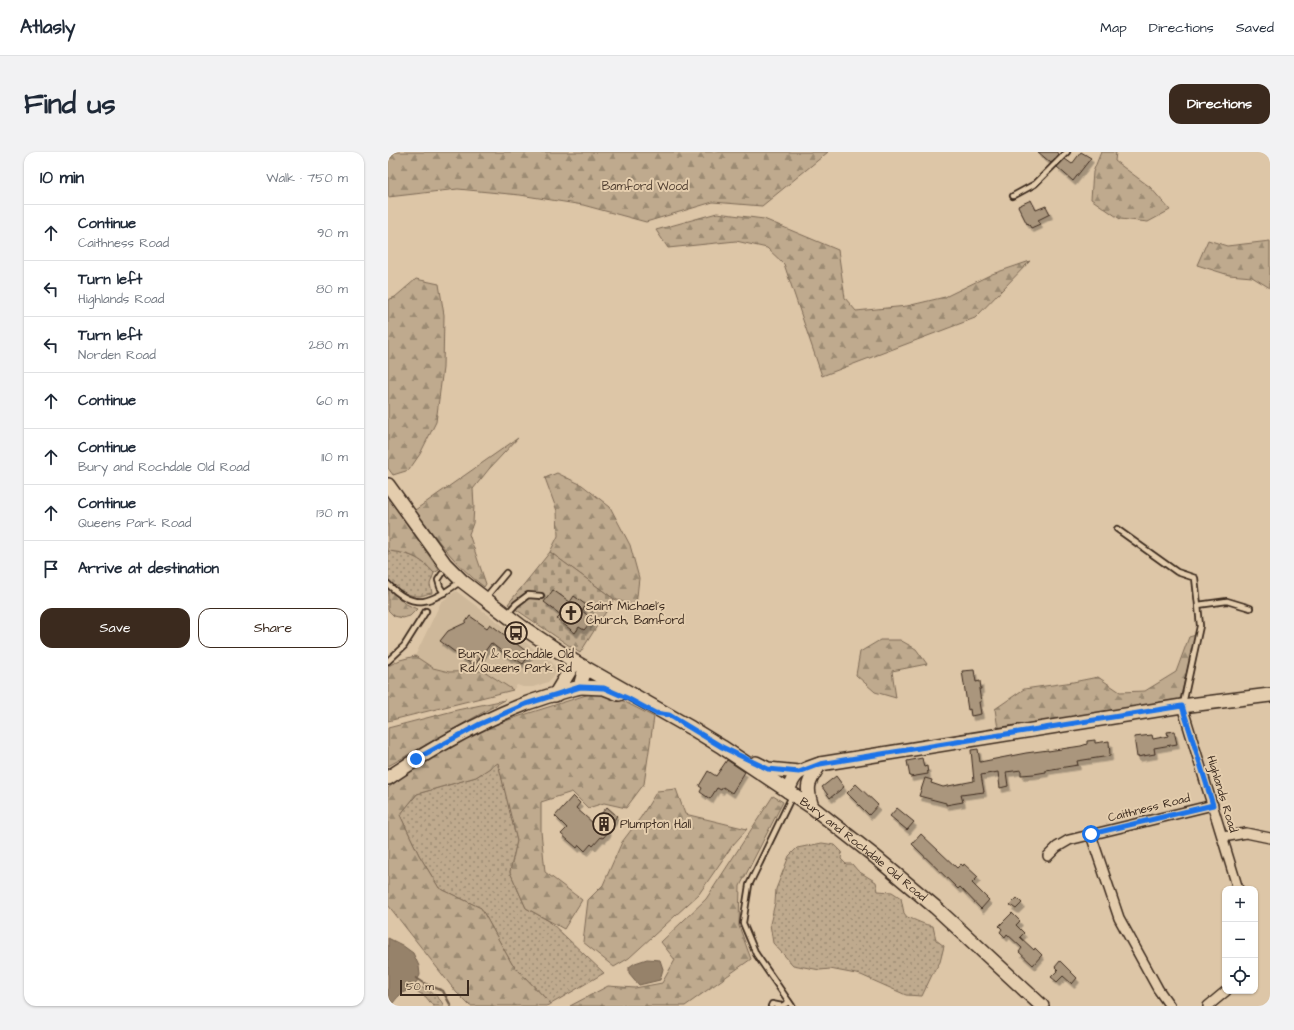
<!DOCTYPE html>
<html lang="en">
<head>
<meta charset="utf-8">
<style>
  body { margin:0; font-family:"Architects Daughter",sans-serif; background:#f2f2f3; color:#1f2937 }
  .controls { position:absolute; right:12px; bottom:12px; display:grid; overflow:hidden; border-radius:8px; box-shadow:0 1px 3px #0004 }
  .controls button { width:36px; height:36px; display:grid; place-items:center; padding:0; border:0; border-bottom:1px solid #e0e1e3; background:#fff; color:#1f2937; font:20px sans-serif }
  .scale { position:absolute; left:12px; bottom:10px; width:69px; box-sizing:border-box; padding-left:4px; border:2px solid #3b2a1e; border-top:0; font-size:11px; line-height:14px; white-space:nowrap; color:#3b2a1e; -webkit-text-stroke:3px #e4cdad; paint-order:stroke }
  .stop { position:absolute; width:12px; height:12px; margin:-9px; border:3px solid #1a73e8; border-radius:50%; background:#fff }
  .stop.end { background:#1a73e8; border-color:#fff; box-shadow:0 1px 4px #0008 }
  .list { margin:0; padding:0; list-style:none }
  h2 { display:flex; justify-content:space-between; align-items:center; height:52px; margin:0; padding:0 16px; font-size:17px }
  h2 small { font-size:13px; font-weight:400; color:#747a83 }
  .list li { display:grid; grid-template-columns:26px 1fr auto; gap:12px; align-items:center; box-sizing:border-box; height:56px; padding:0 16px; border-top:1px solid #e0e1e3 }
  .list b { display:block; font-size:15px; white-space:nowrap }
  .list p { margin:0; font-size:13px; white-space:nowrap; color:#747a83 }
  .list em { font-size:13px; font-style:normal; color:#747a83 }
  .actions { display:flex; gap:8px; padding:12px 16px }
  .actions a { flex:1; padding:9px 0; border:1px solid #3b2a1e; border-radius:12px; text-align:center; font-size:14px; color:#3b2a1e }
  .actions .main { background:#3b2a1e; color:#fff }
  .icon { flex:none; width:22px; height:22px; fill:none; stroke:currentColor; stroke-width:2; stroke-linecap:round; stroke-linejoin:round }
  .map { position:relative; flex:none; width:882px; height:854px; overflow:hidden; border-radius:12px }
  header { display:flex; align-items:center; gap:24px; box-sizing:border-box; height:56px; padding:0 20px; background:#fff; border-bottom:1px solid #e0e1e3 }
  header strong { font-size:19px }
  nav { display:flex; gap:22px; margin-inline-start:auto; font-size:14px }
  .intro { display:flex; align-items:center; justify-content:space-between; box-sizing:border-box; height:96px; padding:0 24px }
  h1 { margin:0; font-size:28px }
  .button { padding:10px 18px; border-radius:12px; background:#3b2a1e; color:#fff; font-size:14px; font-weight:700 }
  main { display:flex; gap:24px; padding:0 24px }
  aside { flex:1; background:#fff; border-radius:12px; box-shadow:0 1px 3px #0004 }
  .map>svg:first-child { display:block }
  .built { fill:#ceb89a }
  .grass { fill:url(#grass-dots); stroke:#7d6a56 }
  .forest { fill:url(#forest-firs); stroke:#7d6a56 }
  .cemetery { fill:url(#cemetery-stones); stroke:#7d6a56 }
  .water { fill:#96826b; stroke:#725f4c }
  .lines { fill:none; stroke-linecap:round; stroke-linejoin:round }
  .stream { stroke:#725f4c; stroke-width:2.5 }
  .building { fill:#aa967d; stroke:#3b2a1e; filter:url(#shadow) }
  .lane-casing { stroke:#3b2a1e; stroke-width:8 }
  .street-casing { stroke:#3b2a1e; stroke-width:12 }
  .secondary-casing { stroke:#3b2a1e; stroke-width:16 }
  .lane { stroke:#e4cdad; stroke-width:4.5 }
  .street { stroke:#e4cdad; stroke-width:9 }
  .secondary { stroke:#e4cdad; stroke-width:13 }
  .route { stroke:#1a73e8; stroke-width:5 }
  .labels { text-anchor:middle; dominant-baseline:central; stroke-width:4; stroke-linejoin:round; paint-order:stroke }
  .park-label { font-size:12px; fill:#4f3d2f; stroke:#e4cdad }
  .poi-label { font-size:12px; fill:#3b2a1e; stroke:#e4cdad; text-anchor:start }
  .street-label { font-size:12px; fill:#3b2a1e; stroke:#e4cdad }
</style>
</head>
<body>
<header>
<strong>Atlasly</strong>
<nav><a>Map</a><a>Directions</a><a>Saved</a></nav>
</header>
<div class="intro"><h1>Find us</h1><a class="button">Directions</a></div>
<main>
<aside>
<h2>10 min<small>Walk · 750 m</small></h2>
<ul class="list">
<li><svg class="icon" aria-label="ahead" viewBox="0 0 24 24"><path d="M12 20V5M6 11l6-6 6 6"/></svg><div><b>Continue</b><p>Caithness Road</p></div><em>90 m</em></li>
<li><svg class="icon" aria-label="left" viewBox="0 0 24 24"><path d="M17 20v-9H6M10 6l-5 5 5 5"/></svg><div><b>Turn left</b><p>Highlands Road</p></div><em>80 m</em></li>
<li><svg class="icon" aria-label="left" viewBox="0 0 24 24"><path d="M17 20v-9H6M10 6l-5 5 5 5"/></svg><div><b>Turn left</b><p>Norden Road</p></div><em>280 m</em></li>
<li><svg class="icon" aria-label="ahead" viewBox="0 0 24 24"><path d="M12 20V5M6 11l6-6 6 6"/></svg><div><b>Continue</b></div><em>60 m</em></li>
<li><svg class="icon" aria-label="ahead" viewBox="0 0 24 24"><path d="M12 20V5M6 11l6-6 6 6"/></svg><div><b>Continue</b><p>Bury and Rochdale Old Road</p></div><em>110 m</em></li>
<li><svg class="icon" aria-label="ahead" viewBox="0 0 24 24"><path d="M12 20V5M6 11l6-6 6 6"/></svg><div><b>Continue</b><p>Queens Park Road</p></div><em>130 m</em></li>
<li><svg class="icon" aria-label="arrive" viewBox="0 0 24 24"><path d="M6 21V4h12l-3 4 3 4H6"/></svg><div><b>Arrive at destination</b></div></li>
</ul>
<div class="actions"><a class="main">Save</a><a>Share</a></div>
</aside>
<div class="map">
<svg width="882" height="854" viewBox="0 0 882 854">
  <defs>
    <pattern id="grass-dots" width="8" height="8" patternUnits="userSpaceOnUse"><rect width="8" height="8" fill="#bfaa8e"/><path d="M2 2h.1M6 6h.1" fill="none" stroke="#9c8b73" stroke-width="1.8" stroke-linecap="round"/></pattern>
    <pattern id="forest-firs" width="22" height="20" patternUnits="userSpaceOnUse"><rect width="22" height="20" fill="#bfaa8e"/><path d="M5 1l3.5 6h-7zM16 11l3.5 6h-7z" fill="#9c8b73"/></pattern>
    <pattern id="cemetery-stones" width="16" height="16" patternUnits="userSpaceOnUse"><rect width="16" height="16" fill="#bfaa8e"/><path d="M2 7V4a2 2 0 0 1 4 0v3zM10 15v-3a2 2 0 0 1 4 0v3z" fill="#9c8b73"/></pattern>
    <filter id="shadow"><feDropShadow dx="2.5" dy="4.5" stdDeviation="0" flood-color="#0004"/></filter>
  </defs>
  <rect width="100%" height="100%" fill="#ddc6a7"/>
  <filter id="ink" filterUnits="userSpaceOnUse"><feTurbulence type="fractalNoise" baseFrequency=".025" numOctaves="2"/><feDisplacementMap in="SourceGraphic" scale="8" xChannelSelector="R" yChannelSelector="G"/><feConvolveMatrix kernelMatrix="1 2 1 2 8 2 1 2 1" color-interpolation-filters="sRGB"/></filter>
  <g filter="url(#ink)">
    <path class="built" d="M68 439 164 510 168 517 167 523 160 530 145 535H135L129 533 125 538 96 519 61 520 45 516 27 504 53 450Z"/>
    <g class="grass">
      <path d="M0 399C21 401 32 405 46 421L42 432 44 441C39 441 36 444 31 444 19 445 6 435 0 426Z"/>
      <path d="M110 610 129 689 122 720 138 756 161 769 216 821 163 852 124 812 93 756 51 736 31 703 12 663 29 642 88 625Z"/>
      <path d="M434 691 447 693 454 700 453 707 458 712H464L470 719 488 730 490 739 504 740 513 746 516 761 519 765C528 768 536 773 545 774L548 788 556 794 552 810 544 823 534 844 518 843 473 823 442 817 432 818 405 813 385 791 382 772 387 751 388 737 401 704 409 696Z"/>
      <path d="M26 833C39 837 50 842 56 854H45L38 845 25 837Z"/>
    </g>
    <g class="forest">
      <path d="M0 0H440L374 54 325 50 258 70 195 53 132 43 70 37 0 45Z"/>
      <path d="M713 0H728L727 9 762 35 782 58 760 70 732 67 703 47 705 20Z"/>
      <path d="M329 61 376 67 450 98 457 146 468 159 519 154 557 145 604 122 642 109 587 166 434 224 396 112 379 96 348 89 280 96 268 78Z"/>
      <path d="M820 88 839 94 882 89V136L864 125 841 123 809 113Z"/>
      <path d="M28 127 51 132 56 163 55 216 48 270 32 302 21 318 5 323 0 316V148L7 145Z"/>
      <path d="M130 286 101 317 85 337 86 354 85 371 81 382 98 432 96 435C66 412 49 387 27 358Z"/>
      <path d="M169 321 194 333 222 355 242 393 251 426 248 454 226 447 162 400 170 384 169 359 157 326Z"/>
      <path d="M0 345 51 418 46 421C32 405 21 401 0 399Z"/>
      <path d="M0 436 16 451 29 457 22 464 15 466 6 464 0 458Z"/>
      <path d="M808 483 792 547 610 577 607 557 636 537 685 530 710 525 732 540 757 539 788 520 801 485Z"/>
      <path d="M492 488H512L528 497 539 512 504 519 508 546 487 540 468 523 472 500Z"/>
      <path d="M27 504 45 516 61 520 96 519 125 538 0 569V514L12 508Z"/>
      <path d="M214 538 266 565 256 632 238 656 216 651 200 656 184 640 153 650V679L157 720 194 748 176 777 138 756 122 720 129 689 110 611 88 625 29 642 12 663 31 703 51 736 93 756 124 812 163 852 158 854H82L68 840 0 753V636L30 613 92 578 132 564Z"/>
      <path d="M117 548 2 613 0 614V576L69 558Z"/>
      <path d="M288 637 297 662 359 677 344 694 311 742 241 806 226 815 195 790 200 748 215 733 234 690 253 665 269 639Z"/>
      <path d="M385 644 395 650 352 734 351 774 363 807 297 854H182L220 834 247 836 274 831 287 808 273 790 318 747Z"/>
    </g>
    <path class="cemetery" d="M162 400 226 447 192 501 120 452Z"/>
    <g class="water">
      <path d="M0 786 14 793 25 801 31 814 32 823 25 837C14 839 9 845 3 854H0Z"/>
      <path d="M259 807 272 808 275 817 272 828 251 833 241 821V815L247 811Z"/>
    </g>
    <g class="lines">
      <path class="stream" d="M28 826 37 832 55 839 63 854"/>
    </g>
    <g class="building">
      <path d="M650 0H668L671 2 663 11Z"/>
      <path d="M693 0 703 6 685 29 669 15 677 7 684 12Z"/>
      <path d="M643 48 648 58 658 54 662 62 650 68 652 72 643 76 640 71 639 72 630 54Z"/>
      <path d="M165 438 182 450 186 444 198 453 194 459 205 467 196 478 191 475 187 481 169 467 173 463 156 450Z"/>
      <path d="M82 464 99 476 102 472 142 502 135 512 123 504 122 506 103 491 86 514 52 489 60 479 77 471Z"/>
      <path d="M586 518 588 530 592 529 593 537H591L593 550H591L593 562 583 564 582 557 580 558 574 519Z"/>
      <path d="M786 579 789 592 766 596 767 602 749 605 746 585 764 583 765 587 780 584 779 580Z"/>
      <path d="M707 588V591L721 589 722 604 689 609 690 613 658 618V620L646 622 633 623V618L618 620 620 634 612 636 610 620 593 623 596 640 573 643 575 650 558 653V651L531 644 537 626 544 628 543 631 555 635 586 629 583 598 590 597 592 610 638 601 660 598V599L693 594 699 592V589Z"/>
      <path d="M534 606 536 615 539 614 540 622 522 625 519 609Z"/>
      <path d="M339 608 357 620 344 641 335 635 333 638 329 636 322 647 312 640 314 636 311 634 320 619 328 624Z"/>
      <path d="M448 624 456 635 442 646 434 635Z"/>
      <path d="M468 632 490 653 481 663 459 641Z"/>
      <path d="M185 644 192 651 188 656 205 671 219 655 229 664 219 677 221 679 215 686 213 685 205 694 203 692 197 699 191 693 189 696 173 682 179 676 167 664Z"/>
      <path d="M509 656 526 670 519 678 502 664Z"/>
      <path d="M533 682 569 716 573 712 575 714 576 712 590 725 584 731 601 748 593 757 572 735 570 737 524 692Z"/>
      <path d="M629 746 634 751 628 757 622 753Z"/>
      <path d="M624 761 632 769 628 773 636 781 632 785 646 798 647 796 654 803 645 813 631 800 634 796 619 782 617 785 612 780 614 777 611 774Z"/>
      <path d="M672 809 689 826 684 832 675 824 669 830 663 825 670 818 667 815Z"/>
    </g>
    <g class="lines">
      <g class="lane-casing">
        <g id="lane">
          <path d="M625 44 647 32 679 0"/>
          <path d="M729 377 789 420 807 426 810 453"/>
          <path d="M54 422 50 428 52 435 56 441"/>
          <path d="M0 432C28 461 44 449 72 430"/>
          <path d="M98 445 118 421"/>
          <path d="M120 461 128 452 140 443 153 444"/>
          <path d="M0 509 16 494 38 459"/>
          <path d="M795 552 812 474 810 453 839 449 862 456"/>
          <path d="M383 854 384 852 394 854 401 850"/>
          <path d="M404 854 368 802 355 771 361 733 404 644"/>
        </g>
      </g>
      <g class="street-casing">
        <g id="street">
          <path d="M794 554 850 737"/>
          <path d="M703 683 731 766 770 837 782 854"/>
          <path d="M835 685 858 681 882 686"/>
          <path d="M660 704 669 695 681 688 825 653"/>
          <path d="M820 854 838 839"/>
        </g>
      </g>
      <g class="secondary-casing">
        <g id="secondary">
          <path id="s1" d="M0 333 57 412 74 429 134 475 187 510 303 576 334 595 424 655 485 703 547 755 654 854"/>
          <path d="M192 535 216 536 231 542"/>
          <path d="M167 543 187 510"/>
          <path d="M368 611 380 617 411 620"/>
          <path d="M0 626C43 597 88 571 137 552 155 545 174 540 192 535L197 516"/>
          <path d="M400 639C407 618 413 619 432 612L794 554 882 543"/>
          <path d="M424 655C417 634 420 630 432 612"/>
        </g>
      </g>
      <use href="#lane" class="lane"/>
      <use href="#street" class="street"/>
      <use href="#secondary" class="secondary"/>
    </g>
  </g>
  <g class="lines" filter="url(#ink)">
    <path class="route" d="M28 607 92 572 138 552 192 535 216 536 239 546 267 561 281 563 334 595 380 617 411 620 432 612 456 608 794 554 825 653 703 682"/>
  </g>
  <defs>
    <g id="church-ring" transform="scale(1.15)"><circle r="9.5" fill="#e4cdad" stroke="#3b2a1e" stroke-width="1.5"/><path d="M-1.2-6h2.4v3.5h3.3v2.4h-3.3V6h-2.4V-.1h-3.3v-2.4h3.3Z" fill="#3b2a1e"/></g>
    <g id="bus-ring" transform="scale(1.15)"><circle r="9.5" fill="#e4cdad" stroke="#3b2a1e" stroke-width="1.5"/><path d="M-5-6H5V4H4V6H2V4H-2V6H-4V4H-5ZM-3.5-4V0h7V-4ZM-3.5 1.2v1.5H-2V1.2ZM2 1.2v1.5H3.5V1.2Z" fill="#3b2a1e"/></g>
    <g id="building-ring" transform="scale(1.15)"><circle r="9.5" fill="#e4cdad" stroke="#3b2a1e" stroke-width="1.5"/><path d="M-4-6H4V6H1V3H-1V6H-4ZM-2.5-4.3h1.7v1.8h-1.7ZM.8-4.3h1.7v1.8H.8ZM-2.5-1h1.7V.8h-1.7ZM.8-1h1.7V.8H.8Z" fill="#3b2a1e"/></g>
  </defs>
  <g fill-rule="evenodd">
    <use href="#church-ring" x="183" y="461"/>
    <use href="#bus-ring" x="128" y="481"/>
    <use href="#building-ring" x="216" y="672"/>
  </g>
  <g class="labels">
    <g class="park-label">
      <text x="257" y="34">Bamford Wood</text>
    </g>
    <g class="poi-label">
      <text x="198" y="454">Saint Michael's<tspan x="198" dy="14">Church, Bamford</tspan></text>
      <text x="128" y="502" text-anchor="middle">Bury &amp; Rochdale Old<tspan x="128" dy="14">Rd/Queens Park Rd</tspan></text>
      <text x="232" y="672">Plumpton Hall</text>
    </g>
    <g class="street-label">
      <text transform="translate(834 642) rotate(73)">Highlands Road</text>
      <text transform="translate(761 656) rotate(-14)">Caithness Road</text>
      <text stroke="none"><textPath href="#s1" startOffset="605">Bury and Rochdale Old Road</textPath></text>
    </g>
  </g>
</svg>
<div class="controls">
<button>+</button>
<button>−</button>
<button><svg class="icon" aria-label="locate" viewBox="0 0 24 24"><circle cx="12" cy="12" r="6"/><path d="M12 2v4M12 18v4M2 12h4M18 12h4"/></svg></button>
</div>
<div class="scale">50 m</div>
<div class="stop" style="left:703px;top:682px"></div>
<div class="stop end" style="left:28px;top:607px"></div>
</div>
</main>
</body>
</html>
